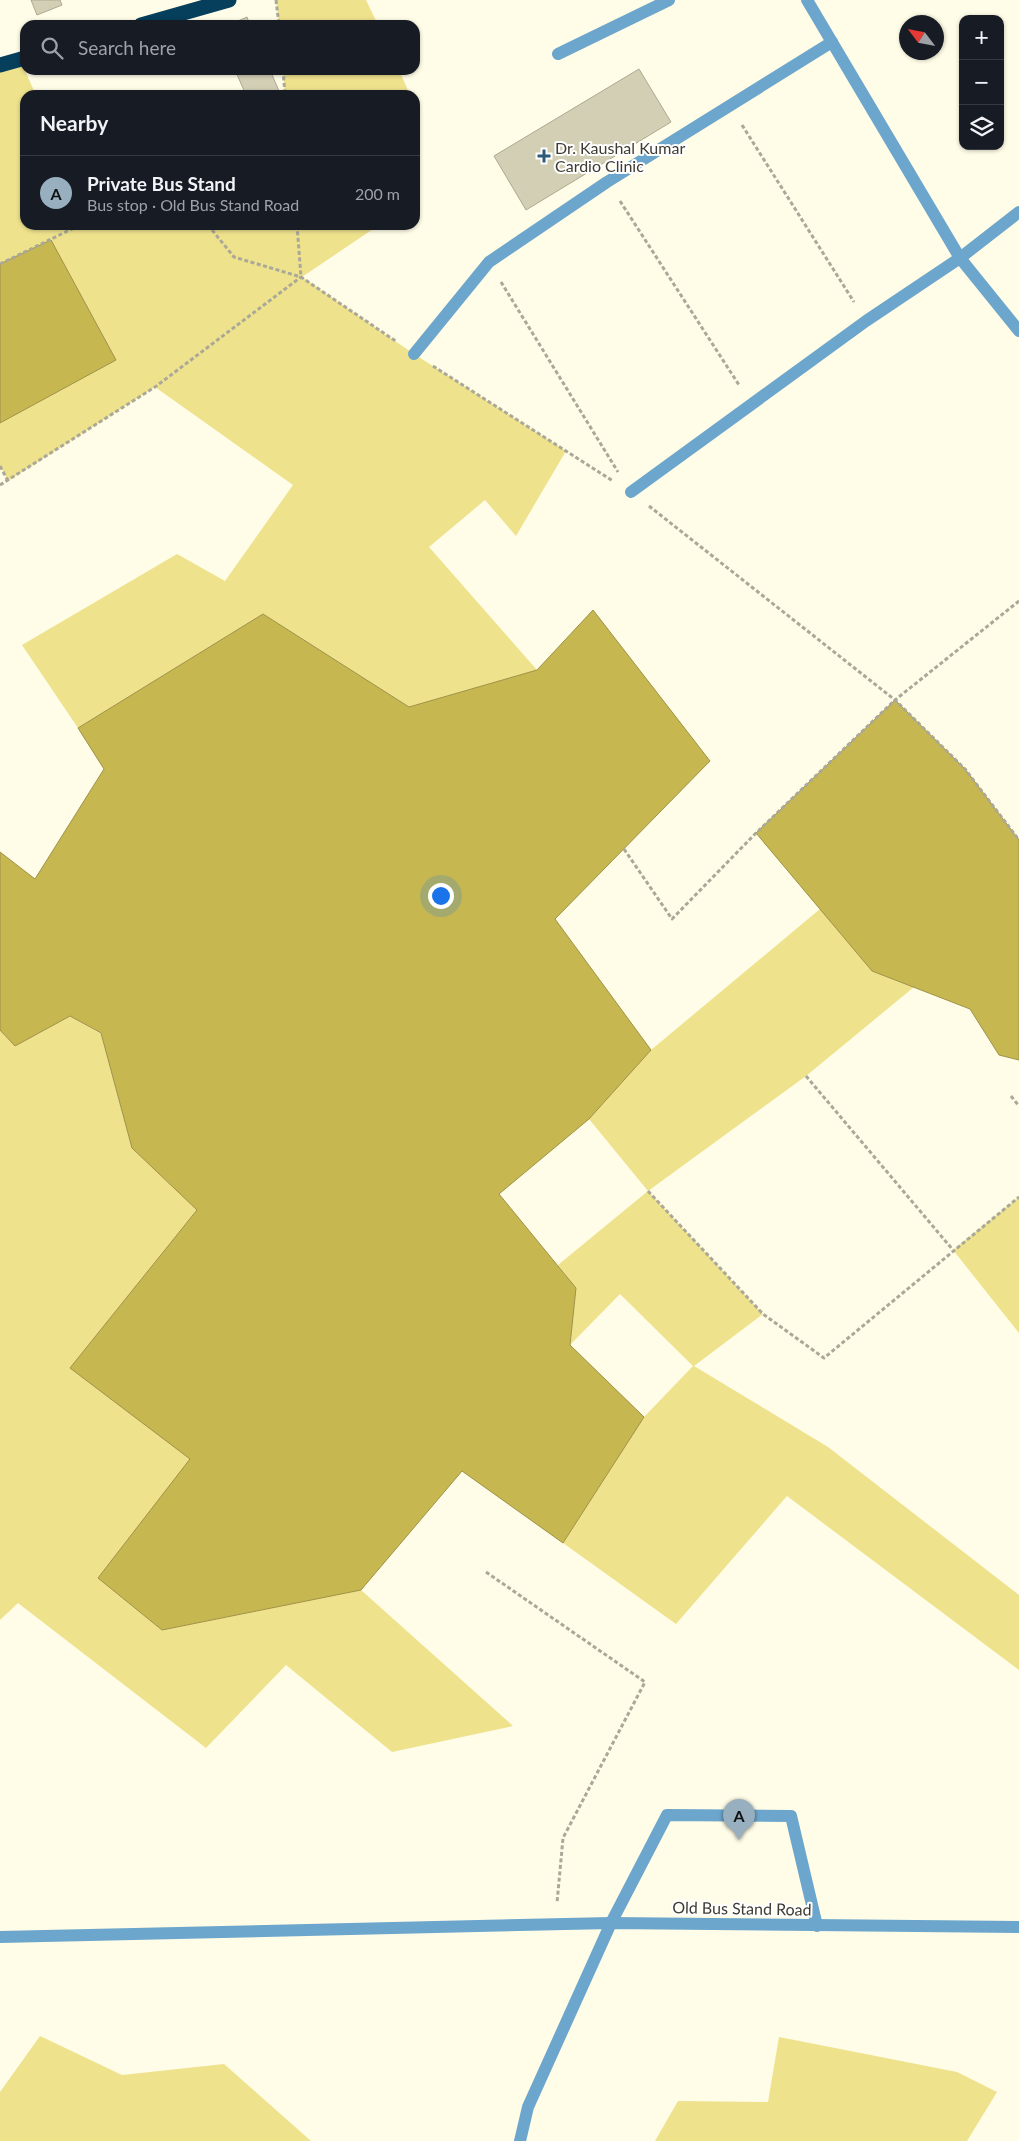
<!DOCTYPE html>
<html lang="en">
<head>
<meta charset="utf-8">
<style>
  body { margin:0; font-family:Lato,sans-serif; background:#242831; color:#f1f3f6 }
  .controls { position:absolute; right:15px; top:15px; display:grid; overflow:hidden; border-radius:10px; box-shadow:0 1px 4px #0004 }
  .controls button { width:45px; height:45px; display:grid; place-items:center; padding:0; border:0; border-bottom:1px solid #363941; background:#171b24; color:#f1f3f6; font:25px sans-serif }
  .compass { position:absolute; left:899px; top:15px; width:45px; height:45px; border-radius:50%; background:#171b24; box-shadow:0 1px 4px #0004; rotate:302deg }
  .you { position:absolute; left:440px; top:895px; width:18px; height:18px; margin:-12px; border:4px solid #fff; border-radius:50%; background:#1a73e8; box-shadow:0 0 0 8px #1a73e833 }
  .badge { display:grid; place-items:center; width:32px; height:32px; border-radius:50%; background:#97afbe; color:#111; font-size:16px; font-weight:700 }
  .pin { position:absolute; translate:-50% -41px; filter:drop-shadow(0 1px 2px #0008) }
  .pin::after { content:''; position:absolute; top:26px; width:18px; height:15px; background:inherit; clip-path:polygon(0 0,100% 0,50% 100%) }
  .list { margin:0; padding:0; list-style:none }
  h2 { display:flex; justify-content:space-between; align-items:center; height:65px; margin:0; padding:0 20px; font-size:21px }
  h2 small { font-size:16px; font-weight:400; color:#9ea1a6 }
  .list li { display:grid; grid-template-columns:32px 1fr auto; gap:15px; align-items:center; box-sizing:border-box; height:75px; padding:0 20px; border-top:1px solid #363941 }
  .list b { display:block; font-size:19px; white-space:nowrap }
  .list p { margin:0; font-size:16px; white-space:nowrap; color:#9ea1a6 }
  .list em { font-size:16px; font-style:normal; color:#9ea1a6 }
  .icon { flex:none; width:28px; height:28px; fill:none; stroke:currentColor; stroke-width:2; stroke-linecap:round; stroke-linejoin:round }
  .map { position:relative; flex:none; width:1019px; height:2141px; overflow:hidden }
  .search { position:absolute; background:#171b24; box-shadow:0 1px 4px #0004; left:20px; top:20px; width:400px; height:55px; display:flex; align-items:center; gap:12px; box-sizing:border-box; padding:0 18px; border-radius:15px; color:#9ea1a6; font-size:19px }
  .panel { position:absolute; background:#171b24; box-shadow:0 1px 4px #0004; left:20px; top:90px; width:400px; height:140px; border-radius:15px }
  .map>svg:first-child { display:block }
  .green { fill:#efe28d }
  .water { fill:#c7b751; stroke:#9e9248 }
  .building { fill:#d2cfb5; stroke:#ada991 }
  .lines { fill:none; stroke-linecap:round; stroke-linejoin:round }
  .path { stroke:#aaa898; stroke-width:3; stroke-dasharray:4 2.5; stroke-linecap:butt }
  .minor { stroke:#6ca6cc; stroke-width:12 }
  .highway { stroke:#063f5c; stroke-width:15 }
  .poi-dot { fill:#2a5b79; stroke:#fff; stroke-width:2 }
  .labels { text-anchor:middle; dominant-baseline:central; stroke-width:4; stroke-linejoin:round; paint-order:stroke }
  .poi-label { font-size:16px; fill:#3e3c32; stroke:#fff; text-anchor:start }
  .street-label { font-size:16px; fill:#3e3c32; stroke:#fff }
</style>
</head>
<body>
<div class="map">
<svg width="1019" height="2141" viewBox="0 0 1019 2141">
  <rect width="100%" height="100%" fill="#fffce7"/>
  <g class="green">
    <path d="M276 0H366L378 25H279Z"/>
    <path d="M20 60 36 95H25V225H379L302 277 414 354 566 451 516 536 485 500 429 547 537 670 409 707 263 614 78 728 22 645 177 554 225 581 293 485 155 387 8 481 0 466V423L115 360 51 240 0 264V65Z"/>
    <path d="M283 70H399L410 95H285Z"/>
    <path d="M820 909 872 971 914 987 806 1076 648 1191 763 1314 694 1366 828 1447 1019 1595V1670L787 1496 676 1624 563 1543 644 1417 693 1366 620 1294 570 1345 576 1288 558 1265 648 1191 589 1119 651 1050Z"/>
    <path d="M70 1016 101 1034 132 1148 197 1210 71 1367 191 1459 98 1578 162 1630 361 1590 513 1726 392 1752 286 1665 206 1748 18 1603 0 1620V1030L15 1046Z"/>
    <path d="M1019 1197V1333L953 1250Z"/>
    <path d="M40 2036 122 2075 224 2064 311 2141H0V2092Z"/>
    <path d="M779 2037 957 2072 997 2092 967 2141H655L678 2101 768 2102Z"/>
  </g>
  <g class="water">
    <path d="M51 240 116 360 0 423V264Z"/>
    <path d="M593 610 710 761 555 919 651 1050 589 1119 499 1194 576 1288 570 1345 644 1417 563 1543 462 1471 361 1590 162 1630 98 1578 190 1459 70 1368 197 1210 132 1148 101 1033 70 1016 15 1046 0 1030V852L35 879 104 769 78 728 263 614 409 707 537 670Z"/>
    <path d="M895 700 965 769 1019 840V1060L999 1055 970 1009 872 971 756 833Z"/>
  </g>
  <g class="building">
    <path d="M31 0H60L62 5 37 15Z"/>
    <path d="M247 17 250 25H229Z"/>
    <path d="M639 69 671 122 526 210 494 156Z"/>
    <path d="M235 70H270L279 91 271 95H246Z"/>
  </g>
  <g class="lines">
    <g class="path">
      <path d="M276 0 279 25"/>
      <path d="M283 70 285 95"/>
      <path d="M742 125 854 302"/>
      <path d="M620 201 739 385"/>
      <path d="M208 225 234 257 301 277 397 342"/>
      <path d="M297 225 301 277"/>
      <path d="M0 264 80 225"/>
      <path d="M501 282 618 472"/>
      <path d="M433 366 613 481"/>
      <path d="M0 466 8 481"/>
      <path d="M0 485 155 387 301 277"/>
      <path d="M649 506 895 700 1019 601"/>
      <path d="M624 849 672 919 756 833 895 700 965 769 1019 840"/>
      <path d="M806 1076 953 1250"/>
      <path d="M1011 1096 1019 1106"/>
      <path d="M648 1191 763 1314 824 1358 1019 1197"/>
      <path d="M486 1572 645 1682 563 1838 557 1903"/>
    </g>
    <g class="minor">
      <path d="M807 0 960 258 1019 331"/>
      <path d="M558 54 669 0"/>
      <path d="M414 354 489 262 607 182 832 42"/>
      <path d="M631 492 866 321 960 258 1019 212"/>
      <path d="M0 1937 611 1923 1019 1927"/>
      <path d="M520 2141 528 2107 611 1923 667 1815 791 1816 817 1926"/>
    </g>
    <g class="highway">
      <path d="M141 25 229 0"/>
      <path d="M0 65 25 58"/>
    </g>
  </g>
  <path class="poi-dot" d="M541.5 148.5h5v5h5v5h-5v5h-5v-5h-5v-5h5z"/>
  <g class="labels">
    <g class="poi-label">
      <text x="555" y="147">Dr. Kaushal Kumar<tspan x="555" dy="18">Cardio Clinic</tspan></text>
    </g>
    <g class="street-label">
      <text transform="translate(742 1908) rotate(1)">Old Bus Stand Road</text>
    </g>
  </g>
</svg>
<div class="controls">
<button>+</button>
<button>−</button>
<button><svg class="icon" aria-label="layers" viewBox="0 0 24 24"><path d="M12 4l9 5-9 5-9-5zM3 14l9 5 9-5"/></svg></button>
</div>
<svg class="compass" viewBox="-18 -18 36 36"><path d="M0-13l5 13h-10z" fill="#e53935"/><path d="M0 13l5-13h-10z" fill="#9ea1a6"/></svg>
<div class="you"></div>
<div class="pin badge" style="left:739px;top:1840px">A</div>
<div class="search"><svg class="icon" aria-label="search" viewBox="0 0 24 24"><circle cx="10" cy="10" r="6"/><path d="M15 15l6 6"/></svg>Search here</div>
<section class="panel">
<h2>Nearby<small></small></h2>
<ul class="list">
<li><span class="badge">A</span><div><b>Private Bus Stand</b><p>Bus stop · Old Bus Stand Road</p></div><em>200 m</em></li>
</ul>
</section>
</div>
</body>
</html>
